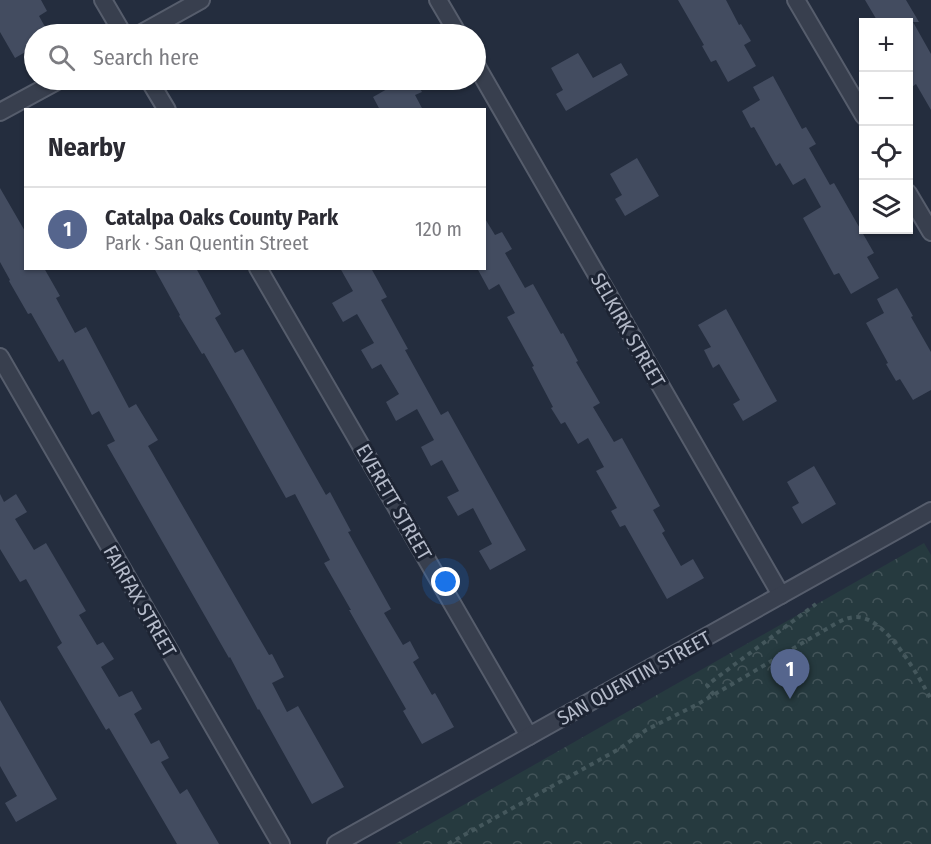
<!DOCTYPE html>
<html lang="en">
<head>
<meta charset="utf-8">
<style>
  body { margin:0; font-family:"Fira Sans Condensed",sans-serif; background:#f7f7f7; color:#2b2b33 }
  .controls { position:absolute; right:18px; top:18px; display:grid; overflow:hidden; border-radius:0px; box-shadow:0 2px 4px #0004 }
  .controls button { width:54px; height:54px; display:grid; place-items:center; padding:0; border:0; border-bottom:2px solid #e1e1e2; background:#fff; color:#2b2b33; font:30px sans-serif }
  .you { position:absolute; left:446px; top:582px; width:21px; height:21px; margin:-15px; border:4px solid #fff; border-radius:50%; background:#1a73e8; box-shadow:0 0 0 9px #1a73e833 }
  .badge { display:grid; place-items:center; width:39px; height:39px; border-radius:50%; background:#55658d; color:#fff; font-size:20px; font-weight:700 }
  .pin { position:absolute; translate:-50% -50px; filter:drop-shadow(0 2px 3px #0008) }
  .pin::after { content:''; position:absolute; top:32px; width:21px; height:18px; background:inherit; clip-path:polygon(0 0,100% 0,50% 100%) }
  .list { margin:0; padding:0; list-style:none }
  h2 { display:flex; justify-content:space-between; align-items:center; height:78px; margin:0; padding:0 24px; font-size:26px }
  h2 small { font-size:20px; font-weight:400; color:#7c7c81 }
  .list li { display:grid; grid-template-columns:39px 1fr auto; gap:18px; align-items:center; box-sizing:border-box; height:84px; padding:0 24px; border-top:2px solid #e1e1e2 }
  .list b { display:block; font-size:22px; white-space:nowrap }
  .list p { margin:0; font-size:20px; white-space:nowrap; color:#7c7c81 }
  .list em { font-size:20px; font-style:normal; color:#7c7c81 }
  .icon { flex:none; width:33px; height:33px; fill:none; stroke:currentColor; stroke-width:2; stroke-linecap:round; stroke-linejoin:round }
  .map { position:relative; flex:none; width:931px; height:844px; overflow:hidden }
  .search { position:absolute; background:#fff; box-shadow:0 2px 4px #0004; left:24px; top:24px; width:462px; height:66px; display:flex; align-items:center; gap:15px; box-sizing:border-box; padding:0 21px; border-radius:33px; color:#7c7c81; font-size:22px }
  .panel { position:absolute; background:#fff; box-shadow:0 2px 4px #0004; left:24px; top:108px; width:462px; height:162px; border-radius:0px }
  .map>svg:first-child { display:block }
  .park { fill:url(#park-crowns) }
  .building { fill:#434c60 }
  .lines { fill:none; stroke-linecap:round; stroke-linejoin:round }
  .minor-casing { stroke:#565d6c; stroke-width:20 }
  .path { stroke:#44575c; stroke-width:4; stroke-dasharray:4.5 4.5; stroke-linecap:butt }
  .minor { stroke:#383f4e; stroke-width:16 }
  .labels { text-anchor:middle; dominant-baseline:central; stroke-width:6; stroke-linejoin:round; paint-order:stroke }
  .street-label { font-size:20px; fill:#b4bac9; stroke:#1d2433 }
</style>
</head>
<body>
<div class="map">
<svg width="931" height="844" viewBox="0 0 931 844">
  <defs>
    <pattern id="park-crowns" width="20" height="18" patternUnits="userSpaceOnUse" patternTransform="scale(1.5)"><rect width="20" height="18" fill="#263a3f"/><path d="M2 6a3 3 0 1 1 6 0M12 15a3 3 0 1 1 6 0" fill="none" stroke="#435459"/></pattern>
  </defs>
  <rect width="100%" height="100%" fill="#242d3e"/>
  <path class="park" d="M924 543 931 555V844H395Z"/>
  <g class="building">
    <path d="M0 0H41L47 11 39 16 49 34H34V47L15 58 0 32Z"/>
    <path d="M678 0H726L739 25 741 24 751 41 744 45 756 66 728 82 716 60 711 62 702 46 704 45Z"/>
    <path d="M865 0H906L919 22H913L931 54V110L916 84 909 89V22H878Z"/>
    <path d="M578 53 593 78 621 63 628 75 566 111 556 94 563 90 551 68Z"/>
    <path d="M773 76 802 129 806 127 816 144 809 148 830 185 834 183 874 253 867 257 879 278 851 294 839 273 834 275 803 218 821 207 805 178 793 185 780 163 776 166 754 127 751 128 742 111 760 100 753 87Z"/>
    <path d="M403 80H415L422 92 415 95 423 110H380L373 97Z"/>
    <path d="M637 158 659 196 625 216 615 199 622 195 610 174Z"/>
    <path d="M0 188 26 233V268H44L60 296 56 298 75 333 86 327 129 408 136 404 158 440 148 446 269 655 272 654 284 677 272 683 287 712 298 706 344 787 312 804 259 709 258 710 230 657 229 658 107 445 115 441 99 411 92 415 63 359 59 362 31 313 28 314 9 281 10 280 0 262Z"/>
    <path d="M484 217 495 235 502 232 512 249 505 253 525 288 533 284 561 334 563 333 578 361 576 362 600 403 593 407 614 442 622 438 660 506 653 510 665 531 662 533 681 566 693 559 704 578 667 599 625 525 620 527 611 511 617 508 596 471 604 467 588 438 578 444 565 422 561 424 551 408 553 407 532 367 534 366 507 317 515 313 499 284 489 290 477 268H484Z"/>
    <path d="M154 268H196L221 314 215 318 235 353 243 349 326 495 330 492 351 531 348 532 391 609 384 613 403 645 410 641 419 658 413 662 432 695 435 693 454 727 422 744 403 711 406 709 349 610H351L324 563 330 560 295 494 286 498 231 400 204 353 202 354 179 316 180 315Z"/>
    <path d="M340 268H371L387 297 381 300 408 349 405 350 441 415 448 411 526 550 490 570 479 551 492 544 473 508 458 516 447 497 459 491 442 460 431 466 421 447 434 440 417 409 396 421 386 402 399 394 381 364 372 369 361 350 374 343 357 314 343 322 332 303 353 291Z"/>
    <path d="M897 288 913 316 911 317 931 352V390L913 400 900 379 896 381 886 364 888 363 866 323 884 313 877 299Z"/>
    <path d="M726 309 777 401 743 421 733 404 740 400 719 364 713 368 704 350 711 347 698 325Z"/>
    <path d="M814 466 836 504 802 524 792 507 799 503 787 482Z"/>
    <path d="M0 494 4 502 16 494 27 512 15 519 34 550 46 543 86 611 79 615 97 645 103 642 114 659 101 667 119 697 132 691 142 709 134 714 151 744 159 740 169 758 161 762 180 794 187 789 219 844H177L109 728 106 730 57 647 62 643 26 579 20 582 0 549Z"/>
    <path d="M0 700 57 799 16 822 5 803 17 796 0 766Z"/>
  </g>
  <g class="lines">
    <g class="minor-casing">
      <g id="minor">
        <path d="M103 0 123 34"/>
        <path d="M438 0 458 34"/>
        <path d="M796 0 864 116"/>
        <path d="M140 34 201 0"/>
        <path d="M476 65 781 595"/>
        <path d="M149 80 167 110"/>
        <path d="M0 112 59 80"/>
        <path d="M908 193 931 232"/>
        <path d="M258 268 529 736"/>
        <path d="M0 357 281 844"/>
        <path d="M336 844 931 511"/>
      </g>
    </g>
    <g class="path">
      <path d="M714 695 707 685 816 604"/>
      <path d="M448 844 619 749 646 730 698 704 835 624C842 620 849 617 857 617 887 618 918 676 931 699"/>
    </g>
    <use href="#minor" class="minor"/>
  </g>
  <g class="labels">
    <g class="street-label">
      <text transform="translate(628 330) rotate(60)">SELKIRK STREET</text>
      <text transform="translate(394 502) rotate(60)">EVERETT STREET</text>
      <text transform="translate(140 601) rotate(60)">FAIRFAX STREET</text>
      <text transform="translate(634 678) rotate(-29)">SAN QUENTIN STREET</text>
    </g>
  </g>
</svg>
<div class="controls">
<button>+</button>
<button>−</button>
<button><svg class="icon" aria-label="locate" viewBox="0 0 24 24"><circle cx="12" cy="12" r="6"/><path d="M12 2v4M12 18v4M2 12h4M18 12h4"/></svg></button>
<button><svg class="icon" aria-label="layers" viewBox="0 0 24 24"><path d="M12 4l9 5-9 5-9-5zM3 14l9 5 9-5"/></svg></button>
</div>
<div class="you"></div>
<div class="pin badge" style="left:790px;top:699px">1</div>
<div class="search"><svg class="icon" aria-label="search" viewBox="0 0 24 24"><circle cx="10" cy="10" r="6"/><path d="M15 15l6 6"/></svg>Search here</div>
<section class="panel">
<h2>Nearby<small></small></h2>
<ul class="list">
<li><span class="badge">1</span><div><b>Catalpa Oaks County Park</b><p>Park · San Quentin Street</p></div><em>120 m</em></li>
</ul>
</section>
</div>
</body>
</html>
